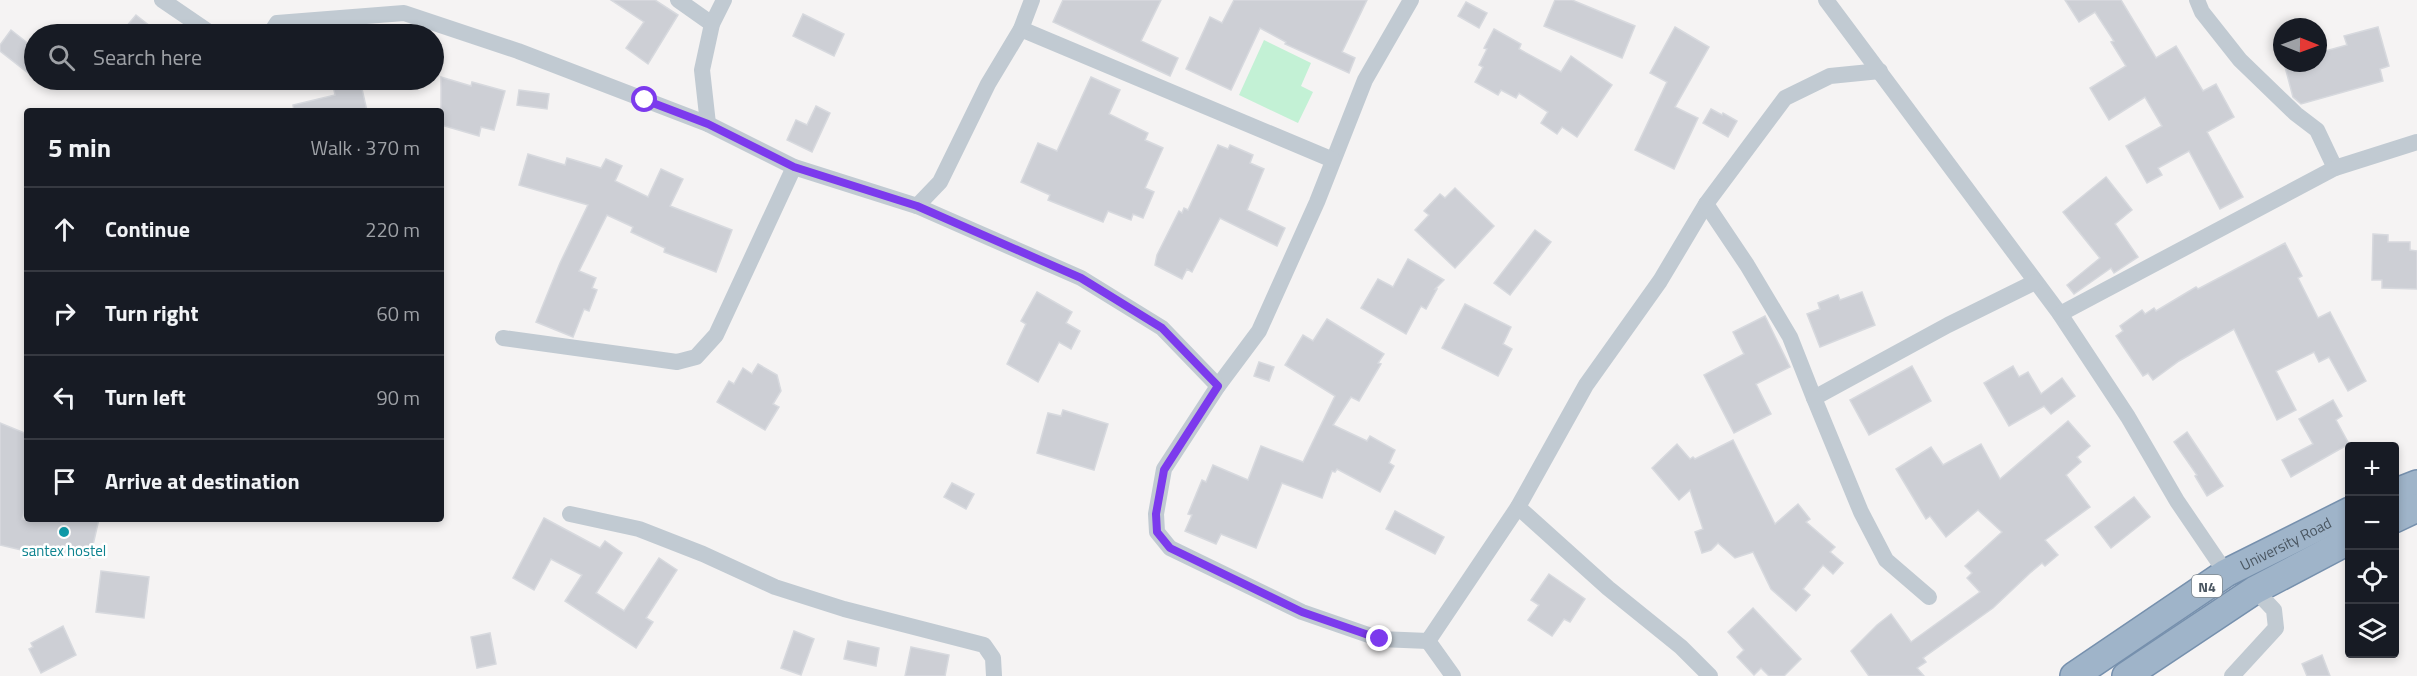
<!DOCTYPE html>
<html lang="en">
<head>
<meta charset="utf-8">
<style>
  body { margin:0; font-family:"Titillium Web",sans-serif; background:#242831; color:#f1f3f6 }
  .controls { position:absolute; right:18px; bottom:18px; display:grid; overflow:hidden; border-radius:6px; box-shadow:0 3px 9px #0003 }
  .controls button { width:54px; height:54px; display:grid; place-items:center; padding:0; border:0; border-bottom:2px solid #363941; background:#171b24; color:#f1f3f6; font:30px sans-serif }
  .compass { position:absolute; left:2273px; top:18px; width:54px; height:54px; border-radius:50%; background:#171b24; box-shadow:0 3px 9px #0003; rotate:91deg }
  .stop { position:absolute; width:18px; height:18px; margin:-14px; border:4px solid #7c3aed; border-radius:50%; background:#fff }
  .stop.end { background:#7c3aed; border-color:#fff; box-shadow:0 2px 6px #0008 }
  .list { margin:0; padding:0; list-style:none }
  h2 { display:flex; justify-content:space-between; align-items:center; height:78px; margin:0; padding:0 24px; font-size:26px }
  h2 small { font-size:20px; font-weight:400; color:#9ea1a6 }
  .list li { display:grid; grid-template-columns:39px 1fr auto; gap:18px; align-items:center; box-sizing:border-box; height:84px; padding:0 24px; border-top:2px solid #363941 }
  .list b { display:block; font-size:22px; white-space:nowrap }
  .list em { font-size:20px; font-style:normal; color:#9ea1a6 }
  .icon { flex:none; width:33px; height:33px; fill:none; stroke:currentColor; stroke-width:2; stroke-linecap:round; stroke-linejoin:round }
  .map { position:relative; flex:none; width:2417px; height:676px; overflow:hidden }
  .search { position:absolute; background:#171b24; box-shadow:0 3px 9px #0003; left:24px; top:24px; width:420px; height:66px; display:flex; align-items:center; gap:15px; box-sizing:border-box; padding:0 21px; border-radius:33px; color:#9ea1a6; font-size:22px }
  .panel { position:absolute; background:#171b24; box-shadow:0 3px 9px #0003; left:24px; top:108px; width:420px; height:414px; border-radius:6px }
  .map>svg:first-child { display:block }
  .green { fill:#c3f1d5 }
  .building { fill:#cdcfd5; stroke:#d7d9de; stroke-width:1.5 }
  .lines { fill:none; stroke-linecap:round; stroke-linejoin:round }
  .trunk-casing { stroke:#7690ad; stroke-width:30 }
  .minor { stroke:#c1cad2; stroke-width:16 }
  .trunk { stroke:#9fb4c9; stroke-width:27 }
  .route { stroke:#7c3aed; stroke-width:8 }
  .culture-dot { fill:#0f9aa8; stroke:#fff; stroke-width:2 }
  .labels { text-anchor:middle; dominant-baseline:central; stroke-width:5; stroke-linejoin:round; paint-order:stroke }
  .shield { fill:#fff; stroke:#808990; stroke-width:1.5 }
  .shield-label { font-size:14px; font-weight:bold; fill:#4a5661 }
  .street-label { font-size:15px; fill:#4a5661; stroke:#fff }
  .culture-label { font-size:15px; fill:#0d838f; stroke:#fff }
</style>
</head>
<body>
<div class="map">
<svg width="2417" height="676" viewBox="0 0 2417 676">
  <rect width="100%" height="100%" fill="#f5f3f3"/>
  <path class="green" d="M1264 40 1311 63 1301 86 1313 92 1298 123 1239 95Z"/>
  <g class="building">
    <path d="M611 0H655L678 15 648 64 626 48 644 22Z"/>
    <path d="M1063 0H1161L1141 41 1178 58 1170 76 1053 22Z"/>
    <path d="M1234 0H1367L1342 52 1355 58 1349 73 1285 44 1286 42 1260 28 1231 90 1186 69 1210 17 1222 23Z"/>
    <path d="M1555 0H1572L1635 26 1622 58 1544 26Z"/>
    <path d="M2065 0H2121L2156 58 2176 46 2203 91 2216 84 2234 117 2207 132 2243 197 2220 209 2189 151 2158 168 2162 175 2147 183 2126 146 2162 126 2145 97 2109 120 2090 88 2126 66 2111 42 2114 41 2095 12 2079 22Z"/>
    <path d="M1466 2 1487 13 1479 28 1458 16Z"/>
    <path d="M803 14 844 34 834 56 793 36Z"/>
    <path d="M136 15 160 34H120Z"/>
    <path d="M1675 27 1709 47 1675 107 1698 118 1674 169 1635 150 1667 82 1650 73Z"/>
    <path d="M2378 27 2389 66 2380 69 2383 81 2301 104 2293 97 2284 63H2318V53L2347 45 2344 36Z"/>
    <path d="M1494 29 1521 44 1519 49 1561 72 1571 56 1612 85 1577 137 1562 127 1557 134 1541 123 1548 112 1519 93 1516 98 1501 90 1498 95 1475 82 1483 67 1479 65 1487 49 1484 48Z"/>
    <path d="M11 30 34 48V65L28 73 0 51V45Z"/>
    <path d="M441 77 471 86 472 82 505 91 494 130 481 127 479 136 441 125Z"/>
    <path d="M1091 77 1120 90 1109 114 1148 133 1145 140 1163 148 1145 188 1154 192 1143 218 1133 214 1131 220 1108 211 1103 222 1048 200 1050 195 1021 182 1038 143 1057 151Z"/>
    <path d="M360 80 367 111H294L293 105 335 95 333 85Z"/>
    <path d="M519 90 549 94 547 109 517 105Z"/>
    <path d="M816 106 830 113 812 152 787 140 796 120 807 125Z"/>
    <path d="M1711 109 1722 115 1723 113 1737 121 1728 137 1703 123Z"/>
    <path d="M1218 145 1228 149 1230 145 1253 155 1250 163 1264 169 1247 210 1285 228 1277 246 1220 218 1192 272 1187 269 1182 279 1155 265 1157 255 1179 211 1182 213 1184 208 1188 210Z"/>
    <path d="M528 154 565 165 567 158 601 168 606 159 622 166 615 181 648 197 661 169 683 179 670 206 732 230 716 272 664 252 665 248 631 232 633 227 607 215 579 271 596 278 592 288 597 290 589 311 584 309 573 337 536 322 560 263 588 205 519 185Z"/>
    <path d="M2106 177 2132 210 2115 224 2138 257 2114 273 2111 268 2074 294 2067 285 2100 258 2063 212Z"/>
    <path d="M1455 188 1494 226 1455 268 1415 230 1429 215 1424 211 1440 194 1445 198Z"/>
    <path d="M1535 230 1551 242 1510 295 1494 283Z"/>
    <path d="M2373 234 2388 235V242H2410V250L2417 251V289L2382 288V280H2372Z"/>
    <path d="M2285 243 2302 276 2298 278 2318 318 2330 312 2366 381 2348 391 2329 357 2319 362 2314 352 2276 371 2296 410 2277 420 2234 329 2179 361 2153 380 2148 373 2143 376 2116 336 2123 331 2120 326 2142 310 2145 314 2154 308 2156 311 2196 287 2198 289Z"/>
    <path d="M1408 259 1444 280 1435 289H1437L1426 309 1421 306 1406 334 1361 308 1378 279 1393 287Z"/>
    <path d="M1037 292 1072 312 1066 323 1080 331 1071 349 1059 342 1038 382 1007 364 1026 324 1021 321Z"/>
    <path d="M1862 292 1875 325 1820 347 1807 314 1820 309 1818 303 1838 295 1840 300Z"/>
    <path d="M1465 304 1511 327 1503 344 1512 349 1498 376 1442 348Z"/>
    <path d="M1765 316 1790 367 1756 384 1771 414 1734 433 1704 375 1744 354 1733 332Z"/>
    <path d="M1327 319 1384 354 1378 363 1381 364 1359 401 1351 397 1333 425 1367 441 1370 436 1395 450 1389 463 1394 466 1380 492 1337 469 1335 472 1332 471 1322 498 1282 483 1256 548 1221 534 1216 544 1185 531 1192 515 1188 514 1202 480 1206 482 1213 465 1248 480 1261 446 1303 462 1335 396 1285 365 1303 335 1313 341Z"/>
    <path d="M1259 362 1274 367 1269 381 1254 376Z"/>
    <path d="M758 364 777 375 781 391 773 404 779 407 765 430 717 402 729 381 734 384 743 368 752 374Z"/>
    <path d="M1912 366 1931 401 1869 435 1850 400Z"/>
    <path d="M2013 366 2019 377 2028 372 2041 394 2062 378 2075 396 2051 414 2044 406 2009 426 1984 383Z"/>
    <path d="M2333 400 2342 416 2336 420 2349 444 2291 477 2282 460 2313 444 2299 419Z"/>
    <path d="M1063 410 1108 424 1094 470 1037 453 1048 413 1061 416Z"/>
    <path d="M2068 421 2090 446 2077 457 2081 462 2066 475 2090 507 2045 540 2058 555 2045 566 2042 563 2030 573 1993 608 1923 658 1926 662 1917 668 1924 676H1869L1851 651 1877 625 1891 614 1911 642 1980 592 1967 578 1972 573 1965 566 2002 532 1978 510 1946 537 1930 516 1926 519 1896 469 1931 447 1943 465 1981 444 2000 479Z"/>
    <path d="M0 423 27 434V501L22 519H99L90 558 58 551 56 558 0 545Z"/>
    <path d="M2187 432 2223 486 2207 496 2195 476 2197 475 2174 442Z"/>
    <path d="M1733 440 1775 524 1798 504 1810 519 1806 522 1835 547 1830 552 1843 563 1833 574 1823 565 1803 589 1810 595 1796 611 1771 589 1753 552 1735 558 1718 543 1711 550 1702 553 1695 532 1703 529 1690 490 1679 500 1652 468 1677 444 1690 459 1693 457 1695 459Z"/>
    <path d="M952 483 974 494 966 509 944 497Z"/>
    <path d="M2134 497 2150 517 2111 548 2095 527Z"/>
    <path d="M1395 511 1444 537 1435 554 1386 529Z"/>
    <path d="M544 518 600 548 605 541 622 553 596 593 624 611 659 558 677 570 646 618 653 622 636 648 565 601 582 575 551 559 534 590 513 578Z"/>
    <path d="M101 571 149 577 144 618 96 612Z"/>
    <path d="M1549 574 1585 599 1570 622 1564 619 1552 636 1528 620 1539 605 1531 600Z"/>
    <path d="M1753 608 1801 659 1784 676H1769L1761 668 1754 675 1737 657 1744 650 1728 632Z"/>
    <path d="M63 626 76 655 41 673 29 649 33 647 31 643Z"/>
    <path d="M794 631 814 639 801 675 781 668Z"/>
    <path d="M490 633 496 664 477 668 471 637Z"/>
    <path d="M848 641 879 648 876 666 844 659Z"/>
    <path d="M911 647 949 655 945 676H905Z"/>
    <path d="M2322 655 2330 676H2307L2302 664Z"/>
  </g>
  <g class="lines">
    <g class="trunk-casing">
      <g id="trunk">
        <path d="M2394 493 2417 484"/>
        <path d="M2394 519 2417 508"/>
        <path id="s1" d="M2074 676 2226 573 2350 511"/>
        <path d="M2126 676 2255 590 2350 540"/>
      </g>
    </g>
    <g class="minor">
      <path d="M162 0 212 34"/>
      <path d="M678 0 712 24"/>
      <path d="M1411 0 1365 80 1317 202 1259 331 1218 386 1164 469 1156 514 1157 532 1170 548 1302 612 1380 639 1428 641 1518 507 1586 385 1660 281 1706 204 1785 98 1830 76 1880 71"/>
      <path d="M1826 0 2060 314 2128 417 2177 501 2226 573"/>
      <path d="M2197 0 2202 12 2240 60 2296 114 2317 130 2335 168"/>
      <path d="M1021 29 1333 160"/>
      <path d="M270 34 277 23 404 13 518 51 708 124 794 167 917 206 1081 278 1162 328 1218 386"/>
      <path d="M708 124 702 70 712 24 724 0"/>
      <path d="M1706 204 1747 265 1790 337 1814 398 1948 325 2035 282"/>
      <path d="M917 206 940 182 988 84 1021 29 1032 0"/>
      <path d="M2060 314 2335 168 2417 142"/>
      <path d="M503 338 677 362 696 357 716 335 794 167"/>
      <path d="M1814 398 1861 512 1886 560 1929 597"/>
      <path d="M1518 507 1608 588 1681 647 1710 676"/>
      <path d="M570 514 639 529 703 554 775 587 844 609 984 645 993 658 994 676"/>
      <path d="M1428 641 1453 676"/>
      <path d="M2232 676 2276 628 2274 610 2255 590"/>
    </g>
    <use href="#trunk" class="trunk"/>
  </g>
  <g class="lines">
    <path class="route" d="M645 100 708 124 794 167 917 206 1081 278 1162 328 1218 386 1164 470 1156 514 1157 532 1170 548 1302 612 1380 639"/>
  </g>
  <circle class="culture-dot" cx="64" cy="532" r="6"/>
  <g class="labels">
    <rect class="shield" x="2192" y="575" width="30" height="22" rx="4.5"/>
    <g class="shield-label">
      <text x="2207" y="586">N4</text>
    </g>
    <g class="street-label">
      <text stroke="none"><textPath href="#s1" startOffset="250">University Road</textPath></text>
    </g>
    <g class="culture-label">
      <text x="64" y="550">santex hostel</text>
    </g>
  </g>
</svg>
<div class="controls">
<button>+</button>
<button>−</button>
<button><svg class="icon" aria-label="locate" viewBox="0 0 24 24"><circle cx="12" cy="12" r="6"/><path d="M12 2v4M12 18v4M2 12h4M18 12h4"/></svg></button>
<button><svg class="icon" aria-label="layers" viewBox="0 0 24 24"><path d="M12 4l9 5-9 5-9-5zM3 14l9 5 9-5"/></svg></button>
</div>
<svg class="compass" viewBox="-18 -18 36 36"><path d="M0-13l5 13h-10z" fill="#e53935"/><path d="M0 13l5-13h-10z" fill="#9ea1a6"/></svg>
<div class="stop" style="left:645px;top:100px"></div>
<div class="stop end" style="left:1380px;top:639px"></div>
<div class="search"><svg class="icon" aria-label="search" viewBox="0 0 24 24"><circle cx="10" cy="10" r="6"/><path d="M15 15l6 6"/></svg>Search here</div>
<section class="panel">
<h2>5 min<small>Walk · 370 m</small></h2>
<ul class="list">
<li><svg class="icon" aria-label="ahead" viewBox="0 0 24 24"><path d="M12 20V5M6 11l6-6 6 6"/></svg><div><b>Continue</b></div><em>220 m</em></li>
<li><svg class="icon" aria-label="right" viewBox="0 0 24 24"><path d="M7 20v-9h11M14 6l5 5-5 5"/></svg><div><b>Turn right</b></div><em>60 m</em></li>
<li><svg class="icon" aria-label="left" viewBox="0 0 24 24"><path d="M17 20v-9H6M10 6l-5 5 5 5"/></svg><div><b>Turn left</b></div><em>90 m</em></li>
<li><svg class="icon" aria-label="arrive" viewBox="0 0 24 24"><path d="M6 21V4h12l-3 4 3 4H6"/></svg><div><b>Arrive at destination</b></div></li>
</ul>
</section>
</div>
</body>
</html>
